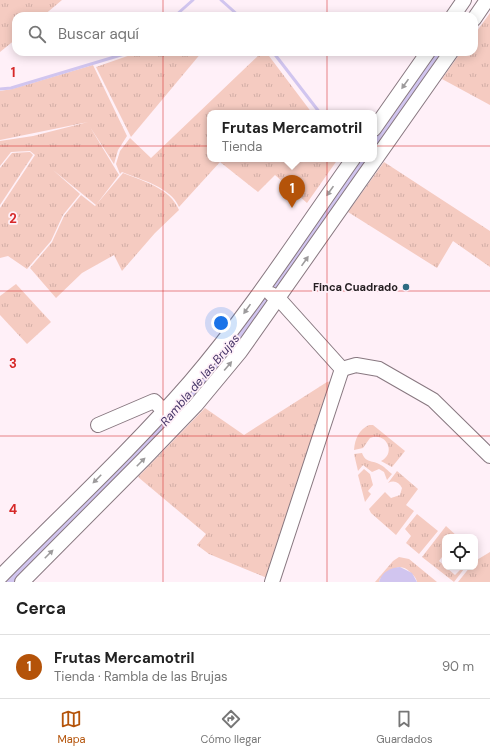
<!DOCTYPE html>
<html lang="es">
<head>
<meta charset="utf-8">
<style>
  body { margin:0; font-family:"DM Sans",sans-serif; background:#f6f6f6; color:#222 }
  .controls { position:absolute; right:12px; bottom:12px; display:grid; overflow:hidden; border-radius:8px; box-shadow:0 2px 10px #0003 }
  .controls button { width:36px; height:36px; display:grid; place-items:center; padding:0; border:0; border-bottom:1px solid #e0e0e0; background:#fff; color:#222; font:20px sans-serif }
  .you { position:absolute; left:221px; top:323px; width:14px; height:14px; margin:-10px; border:3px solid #fff; border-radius:50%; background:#1a73e8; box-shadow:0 0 0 6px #1a73e833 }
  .badge { display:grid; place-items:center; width:26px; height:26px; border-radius:50%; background:#b45309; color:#fff; font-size:13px; font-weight:700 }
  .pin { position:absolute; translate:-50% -33px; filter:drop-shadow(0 1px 2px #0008) }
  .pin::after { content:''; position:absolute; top:21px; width:14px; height:12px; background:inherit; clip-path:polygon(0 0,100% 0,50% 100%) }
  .popup { position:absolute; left:207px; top:110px; width:170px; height:52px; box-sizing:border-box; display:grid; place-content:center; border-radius:8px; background:#fff; filter:drop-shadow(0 1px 3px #0005); font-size:13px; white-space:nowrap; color:#767676 }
  .popup b { font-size:15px; color:#222 }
  .popup::after { content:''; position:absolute; left:50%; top:100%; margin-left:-8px; border:8px solid transparent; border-top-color:#fff }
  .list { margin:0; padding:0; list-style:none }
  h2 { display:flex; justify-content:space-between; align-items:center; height:52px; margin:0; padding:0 16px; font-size:17px }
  h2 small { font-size:13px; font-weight:400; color:#767676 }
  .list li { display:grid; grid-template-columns:26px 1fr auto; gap:12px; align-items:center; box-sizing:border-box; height:64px; padding:0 16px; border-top:1px solid #e0e0e0 }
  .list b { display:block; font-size:15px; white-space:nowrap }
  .list p { margin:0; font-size:13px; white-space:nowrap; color:#767676 }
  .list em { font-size:13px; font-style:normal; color:#767676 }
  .icon { flex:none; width:22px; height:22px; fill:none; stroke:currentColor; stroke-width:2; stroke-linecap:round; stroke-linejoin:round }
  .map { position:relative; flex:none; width:490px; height:582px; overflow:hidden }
  .search { position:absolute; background:#fff; box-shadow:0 2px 10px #0003; left:12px; right:12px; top:12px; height:44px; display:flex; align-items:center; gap:10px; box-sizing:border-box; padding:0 14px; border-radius:12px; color:#767676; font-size:15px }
  .sheet { height:116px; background:#fff }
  nav { display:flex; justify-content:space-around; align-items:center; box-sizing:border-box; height:56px; border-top:1px solid #e0e0e0; background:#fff; font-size:11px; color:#767676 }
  nav a { display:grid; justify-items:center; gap:2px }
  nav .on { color:#b45309 }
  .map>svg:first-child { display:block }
  .grass { fill:url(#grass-tufts) }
  .water { fill:#d1c5ef }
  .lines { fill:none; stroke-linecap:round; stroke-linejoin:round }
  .stream { stroke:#d1c5ef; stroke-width:3 }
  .minor-casing { stroke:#887880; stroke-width:16 }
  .minor { stroke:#fff; stroke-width:14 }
  .oneway { fill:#9d9b9c }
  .grid { fill:none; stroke:#d62828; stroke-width:1; stroke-opacity:0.55 }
  .poi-dot { fill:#2e6a81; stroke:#fff0f8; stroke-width:1.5 }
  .labels { text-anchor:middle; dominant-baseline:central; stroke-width:3.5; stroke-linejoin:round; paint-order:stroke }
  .poi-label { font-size:11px; font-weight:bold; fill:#262023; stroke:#fff0f8; text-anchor:end }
  .water-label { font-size:12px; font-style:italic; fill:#463468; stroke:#fff0f8 }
  .grid-label { font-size:13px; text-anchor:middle; font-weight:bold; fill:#d62828; stroke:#fff0f8; stroke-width:3.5; stroke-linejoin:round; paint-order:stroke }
</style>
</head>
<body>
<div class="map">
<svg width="490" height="582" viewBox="0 0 490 582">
  <defs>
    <pattern id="grass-tufts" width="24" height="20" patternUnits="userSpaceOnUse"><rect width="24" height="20" fill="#f5cbc1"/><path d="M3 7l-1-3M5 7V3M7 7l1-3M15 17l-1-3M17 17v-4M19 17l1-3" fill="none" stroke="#d2aea6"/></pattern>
  </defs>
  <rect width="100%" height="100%" fill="#fff0f8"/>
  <g class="grass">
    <path d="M0 0H62L43 16H16V39L0 52Z"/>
    <path d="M490 13V105L442 79 461 52H474V35Z"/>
    <path d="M139 52H202L131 137 96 67Z"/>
    <path d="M262 52H266L312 113H210V159H338L307 203 275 175 258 192 220 162 179 207C171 187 141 180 122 172L120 174 116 164 120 151 130 138 151 158Z"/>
    <path d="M93 65 127 136 118 150 114 164 90 127 119 175 96 205 123 173C143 181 170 188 179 210L155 233 122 271 114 255 82 273 56 298 30 268 52 242 64 216 81 195 95 206 96 205 53 170 80 194 63 215 51 241 27 269 8 256 0 258V208L35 155 30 151 11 152 0 166V141L33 136 88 122 0 140V91L12 89Z"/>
    <path d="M30 152 33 155 0 205V168L12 153Z"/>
    <path d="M384 162 490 231V267L453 241 437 268 348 212Z"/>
    <path d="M16 284 51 322 27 344 0 315V296Z"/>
    <path d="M332 381 267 578 209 554 197 545 206 534 138 477 205 408 244 435 327 382Z"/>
    <path d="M369 425H373L405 451 392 467 381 461C397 453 386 431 370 438L363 448 354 450C355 438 359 430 369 425Z"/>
    <path d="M362 453C366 463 371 460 379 464 384 466 388 471 392 474L387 480 384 472 379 469 372 472 363 465 358 471 354 454Z"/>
    <path d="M364 469 370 474 373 485 368 491 371 494 365 502 358 475Z"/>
    <path d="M397 471 418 489 406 505 414 511 396 535 371 513 369 509 385 492 391 498 400 495 402 488C399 482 394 480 388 483Z"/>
    <path d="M417 514 438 531 419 554 406 543 411 536 405 529Z"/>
    <path d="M446 526 458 537H445V553L439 561 455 575 463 567 464 569 454 582 422 557Z"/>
    <path d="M490 552V582H458L470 567H475V561Z"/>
    <path d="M399 557 409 559 437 582H417C416 577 413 575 410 572 399 561 389 572 380 579L379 582H375L393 561Z"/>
  </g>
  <g class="water">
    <path d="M432 52H447L374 157V135Z"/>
    <path d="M357 159H373L227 364 18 582H0L133 448Z"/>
    <path d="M400 567 412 573 417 582H379C382 572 390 568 400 567Z"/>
  </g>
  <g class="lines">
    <g class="stream">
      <path d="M221 0 239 16"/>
      <path d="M175 16 193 0"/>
      <path d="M273 52 320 113"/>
      <path d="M0 89 11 88 131 52"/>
    </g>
    <g class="minor-casing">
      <g id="minor">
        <path d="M453 16 464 0"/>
        <path d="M474 19 487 0"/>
        <path d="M374 129 428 52"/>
        <path d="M271 294 279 299 342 369"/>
        <path d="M342 369 356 365 379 369 433 400 490 456"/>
        <path d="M98 425 154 401 164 411"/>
        <path d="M0 577C64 512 131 450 190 382 250 312 300 234 353 159"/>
        <path d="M22 582 144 459 196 405 240 352 451 52"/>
        <path d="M272 582 342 369"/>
      </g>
    </g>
    <use href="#minor" class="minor"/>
  </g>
  <defs><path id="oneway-solid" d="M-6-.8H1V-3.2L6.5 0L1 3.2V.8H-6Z"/></defs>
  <g class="oneway">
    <use href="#oneway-solid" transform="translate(405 84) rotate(125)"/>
    <use href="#oneway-solid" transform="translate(330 191) rotate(125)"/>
    <use href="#oneway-solid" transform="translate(305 261) rotate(-55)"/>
    <use href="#oneway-solid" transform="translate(247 309) rotate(125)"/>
    <use href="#oneway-solid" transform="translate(228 366) rotate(-50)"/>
    <use href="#oneway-solid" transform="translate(141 462) rotate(-45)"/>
    <use href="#oneway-solid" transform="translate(97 479) rotate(135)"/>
    <use href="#oneway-solid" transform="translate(49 554) rotate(-45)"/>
  </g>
  <path class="grid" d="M163 0V16M327 0V16M163 52V582M327 52V582M0 146H490M0 291H490M0 436H490"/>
  <circle class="poi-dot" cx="406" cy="287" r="4"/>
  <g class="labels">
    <g class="poi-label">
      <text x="398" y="287">Finca Cuadrado</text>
    </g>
    <g class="water-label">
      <text transform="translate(200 380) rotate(-50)">Rambla de las Brujas</text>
    </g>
  </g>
  <g class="grid-label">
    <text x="13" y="77">1</text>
    <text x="13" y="223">2</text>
    <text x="13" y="368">3</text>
    <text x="13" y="514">4</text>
  </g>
</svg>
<div class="controls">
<button><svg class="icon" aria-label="locate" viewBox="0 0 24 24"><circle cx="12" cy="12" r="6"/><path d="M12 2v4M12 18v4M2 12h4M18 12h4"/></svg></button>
</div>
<div class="you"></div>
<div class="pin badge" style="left:292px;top:208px">1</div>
<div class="popup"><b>Frutas Mercamotril</b>Tienda</div>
<div class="search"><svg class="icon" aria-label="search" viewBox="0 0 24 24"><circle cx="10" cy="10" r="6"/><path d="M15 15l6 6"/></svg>Buscar aquí</div>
</div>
<section class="sheet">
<h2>Cerca<small></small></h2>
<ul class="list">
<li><span class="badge">1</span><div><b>Frutas Mercamotril</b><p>Tienda · Rambla de las Brujas</p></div><em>90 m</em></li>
</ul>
</section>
<nav>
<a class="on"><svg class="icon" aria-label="map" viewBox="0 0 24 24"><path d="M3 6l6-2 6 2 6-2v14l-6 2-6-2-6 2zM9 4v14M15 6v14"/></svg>Mapa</a>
<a><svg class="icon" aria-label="directions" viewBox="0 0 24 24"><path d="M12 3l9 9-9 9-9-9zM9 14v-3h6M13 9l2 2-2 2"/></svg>Cómo llegar</a>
<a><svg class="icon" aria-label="saved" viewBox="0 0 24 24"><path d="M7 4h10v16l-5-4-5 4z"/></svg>Guardados</a>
</nav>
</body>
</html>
